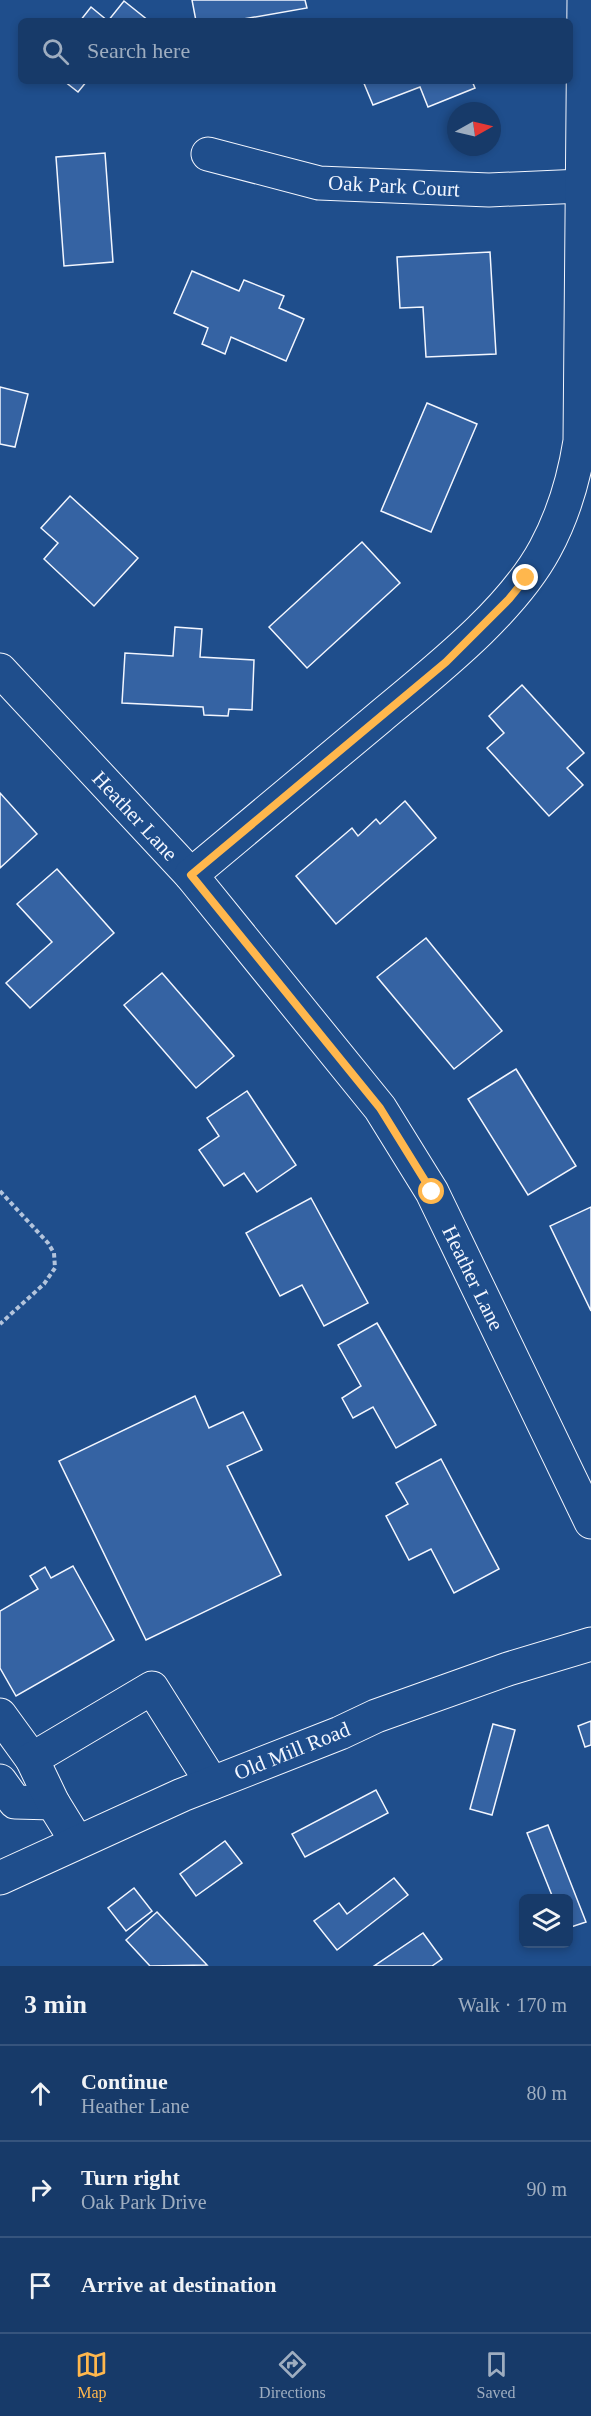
<!DOCTYPE html>
<html lang="en">
<head>
<meta charset="utf-8">
<style>
  body { margin:0; font-family:Georgia,serif; background:#20416f; color:#f1f3f6 }
  .controls { position:absolute; right:18px; bottom:18px; display:grid; overflow:hidden; border-radius:9px; box-shadow:0 3px 9px #0003 }
  .controls button { width:54px; height:54px; display:grid; place-items:center; padding:0; border:0; border-bottom:2px solid #36547d; background:#173a69; color:#f1f3f6; font:30px sans-serif }
  .compass { position:absolute; left:447px; top:102px; width:54px; height:54px; border-radius:50%; background:#173a69; box-shadow:0 3px 9px #0003; rotate:82deg }
  .stop { position:absolute; width:18px; height:18px; margin:-14px; border:4px solid #ffb74d; border-radius:50%; background:#fff }
  .stop.end { background:#ffb74d; border-color:#fff; box-shadow:0 2px 6px #0008 }
  .list { margin:0; padding:0; list-style:none }
  h2 { display:flex; justify-content:space-between; align-items:center; height:78px; margin:0; padding:0 24px; font-size:26px }
  h2 small { font-size:20px; font-weight:400; color:#9eadc0 }
  .list li { display:grid; grid-template-columns:39px 1fr auto; gap:18px; align-items:center; box-sizing:border-box; height:96px; padding:0 24px; border-top:2px solid #36547d }
  .list b { display:block; font-size:22px; white-space:nowrap }
  .list p { margin:0; font-size:20px; white-space:nowrap; color:#9eadc0 }
  .list em { font-size:20px; font-style:normal; color:#9eadc0 }
  .icon { flex:none; width:33px; height:33px; fill:none; stroke:currentColor; stroke-width:2; stroke-linecap:round; stroke-linejoin:round }
  .map { position:relative; flex:none; width:591px; height:1966px; overflow:hidden }
  .search { position:absolute; background:#173a69; box-shadow:0 3px 9px #0003; left:18px; right:18px; top:18px; height:66px; display:flex; align-items:center; gap:15px; box-sizing:border-box; padding:0 21px; border-radius:9px; color:#9eadc0; font-size:22px }
  .sheet { height:366px; background:#173a69 }
  nav { display:flex; justify-content:space-around; align-items:center; box-sizing:border-box; height:84px; border-top:2px solid #36547d; background:#173a69; font-size:16px; color:#9eadc0 }
  nav a { display:grid; justify-items:center; gap:3px }
  nav .on { color:#ffb74d }
  .map>svg:first-child { display:block }
  .building { fill:#3563a3; stroke:#f2f6ff; stroke-width:1.5 }
  .lines { fill:none; stroke-linecap:round; stroke-linejoin:round }
  .minor-casing { stroke:#f2f6ff; stroke-width:35 }
  .path { stroke:#b3c4dc; stroke-width:4; stroke-dasharray:4.5 3; stroke-linecap:butt }
  .minor { stroke:#1f4e8c; stroke-width:33 }
  .route { stroke:#ffb74d; stroke-width:8 }
  .labels { text-anchor:middle; dominant-baseline:central; stroke-width:4.5; stroke-linejoin:round; paint-order:stroke }
  .street-label { font-size:21px; fill:#f2f6ff; stroke:#1f4e8c }
</style>
</head>
<body>
<div class="map">
<svg width="591" height="1966" viewBox="0 0 591 1966">
  <rect width="100%" height="100%" fill="#1f4e8c"/>
  <g class="building">
    <path d="M192 0H305L307 8 232 21H196Z"/>
    <path d="M124 1 149 21H80L91 7 108 21Z"/>
    <path d="M64 81H87L78 92Z"/>
    <path d="M363 81H472L475 88 428 107 420 87 373 105Z"/>
    <path d="M105 153 113 262 64 266 56 157Z"/>
    <path d="M490 252 496 354 426 357 423 307 400 308 397 257Z"/>
    <path d="M192 271 239 291 244 280 284 296 279 308 304 319 286 361 231 337 225 354 202 344 208 328 174 313Z"/>
    <path d="M0 387 28 394 15 447 0 444Z"/>
    <path d="M427 403 477 424 431 532 381 511Z"/>
    <path d="M70 496 138 558 94 606 44 559 58 543 41 528Z"/>
    <path d="M362 542 400 583 307 668 269 627Z"/>
    <path d="M175 627 202 629 200 657 254 660 252 710 229 709 228 716 204 715 203 707 122 703 125 653 173 656Z"/>
    <path d="M522 685 584 753 567 768 583 785 549 816 487 748 504 733 489 716Z"/>
    <path d="M0 793 37 834 0 868Z"/>
    <path d="M405 801 436 838 336 924 296 876 352 828 358 836 376 819 380 824Z"/>
    <path d="M57 869 114 933 30 1008 6 983 52 942 17 904Z"/>
    <path d="M426 938 502 1031 454 1069 377 977Z"/>
    <path d="M162 973 234 1056 196 1088 124 1005Z"/>
    <path d="M516 1069 576 1166 528 1195 468 1099Z"/>
    <path d="M247 1091 296 1165 257 1192 244 1173 224 1186 199 1150 219 1136 207 1118Z"/>
    <path d="M311 1198 368 1303 324 1326 302 1285 280 1296 246 1233Z"/>
    <path d="M591 1207V1311L550 1226Z"/>
    <path d="M377 1323 436 1425 396 1448 373 1407 353 1418 342 1398 361 1386 338 1345Z"/>
    <path d="M195 1396 209 1428 243 1412 262 1450 227 1466 281 1575 146 1640 59 1461Z"/>
    <path d="M441 1459 499 1569 454 1593 431 1549 409 1560 386 1516 408 1504 396 1483Z"/>
    <path d="M73 1566 114 1640 16 1696 0 1668V1611L38 1589 30 1576 45 1567 51 1578Z"/>
    <path d="M591 1721V1745L585 1747 578 1726Z"/>
    <path d="M493 1724 515 1730 492 1815 470 1809Z"/>
    <path d="M376 1790 388 1813 305 1857 292 1834Z"/>
    <path d="M548 1825 586 1922 568 1928V1898H553L527 1833Z"/>
    <path d="M225 1841 242 1863 196 1896 180 1874Z"/>
    <path d="M394 1878 408 1895 337 1950 314 1921 339 1903 347 1914Z"/>
    <path d="M134 1888 152 1911 126 1931 108 1908Z"/>
    <path d="M157 1912 207 1965 150 1966 126 1940Z"/>
    <path d="M423 1933 442 1959 432 1966H374Z"/>
  </g>
  <g class="lines">
    <g class="minor-casing">
      <g id="minor">
        <path d="M208 154 319 183 489 190 582 186"/>
        <path d="M0 670 191 875 380 1108 432 1192 591 1522"/>
        <path d="M191 875C254 823 317 770 380 717 435 671 511 612 545 549 564 514 574 479 580 441L584 0"/>
        <path d="M0 1715 32 1759"/>
        <path d="M0 1781 15 1802 53 1803"/>
        <path d="M77 1842 53 1803 32 1759 152 1688 212 1783"/>
        <path d="M0 1878 182 1795 340 1733 376 1716 508 1669 591 1644"/>
      </g>
    </g>
    <path class="path" d="M0 1191 48 1243 54 1253 55 1268 44 1284 0 1324"/>
    <use href="#minor" class="minor"/>
  </g>
  <g class="lines">
    <path class="route" d="M432 1192 380 1108 191 875 446 662 509 599 526 578"/>
  </g>
  <g class="labels">
    <g class="street-label">
      <text transform="translate(394 186) rotate(3)">Oak Park Court</text>
      <text transform="translate(135 816) rotate(47)">Heather Lane</text>
      <text transform="translate(473 1278) rotate(64)">Heather Lane</text>
      <text transform="translate(292 1751) rotate(-22)">Old Mill Road</text>
    </g>
  </g>
</svg>
<div class="controls">
<button><svg class="icon" aria-label="layers" viewBox="0 0 24 24"><path d="M12 4l9 5-9 5-9-5zM3 14l9 5 9-5"/></svg></button>
</div>
<svg class="compass" viewBox="-18 -18 36 36"><path d="M0-13l5 13h-10z" fill="#e53935"/><path d="M0 13l5-13h-10z" fill="#9eadc0"/></svg>
<div class="stop" style="left:432px;top:1192px"></div>
<div class="stop end" style="left:526px;top:578px"></div>
<div class="search"><svg class="icon" aria-label="search" viewBox="0 0 24 24"><circle cx="10" cy="10" r="6"/><path d="M15 15l6 6"/></svg>Search here</div>
</div>
<section class="sheet">
<h2>3 min<small>Walk · 170 m</small></h2>
<ul class="list">
<li><svg class="icon" aria-label="ahead" viewBox="0 0 24 24"><path d="M12 20V5M6 11l6-6 6 6"/></svg><div><b>Continue</b><p>Heather Lane</p></div><em>80 m</em></li>
<li><svg class="icon" aria-label="right" viewBox="0 0 24 24"><path d="M7 20v-9h11M14 6l5 5-5 5"/></svg><div><b>Turn right</b><p>Oak Park Drive</p></div><em>90 m</em></li>
<li><svg class="icon" aria-label="arrive" viewBox="0 0 24 24"><path d="M6 21V4h12l-3 4 3 4H6"/></svg><div><b>Arrive at destination</b></div></li>
</ul>
</section>
<nav>
<a class="on"><svg class="icon" aria-label="map" viewBox="0 0 24 24"><path d="M3 6l6-2 6 2 6-2v14l-6 2-6-2-6 2zM9 4v14M15 6v14"/></svg>Map</a>
<a><svg class="icon" aria-label="directions" viewBox="0 0 24 24"><path d="M12 3l9 9-9 9-9-9zM9 14v-3h6M13 9l2 2-2 2"/></svg>Directions</a>
<a><svg class="icon" aria-label="saved" viewBox="0 0 24 24"><path d="M7 4h10v16l-5-4-5 4z"/></svg>Saved</a>
</nav>
</body>
</html>
